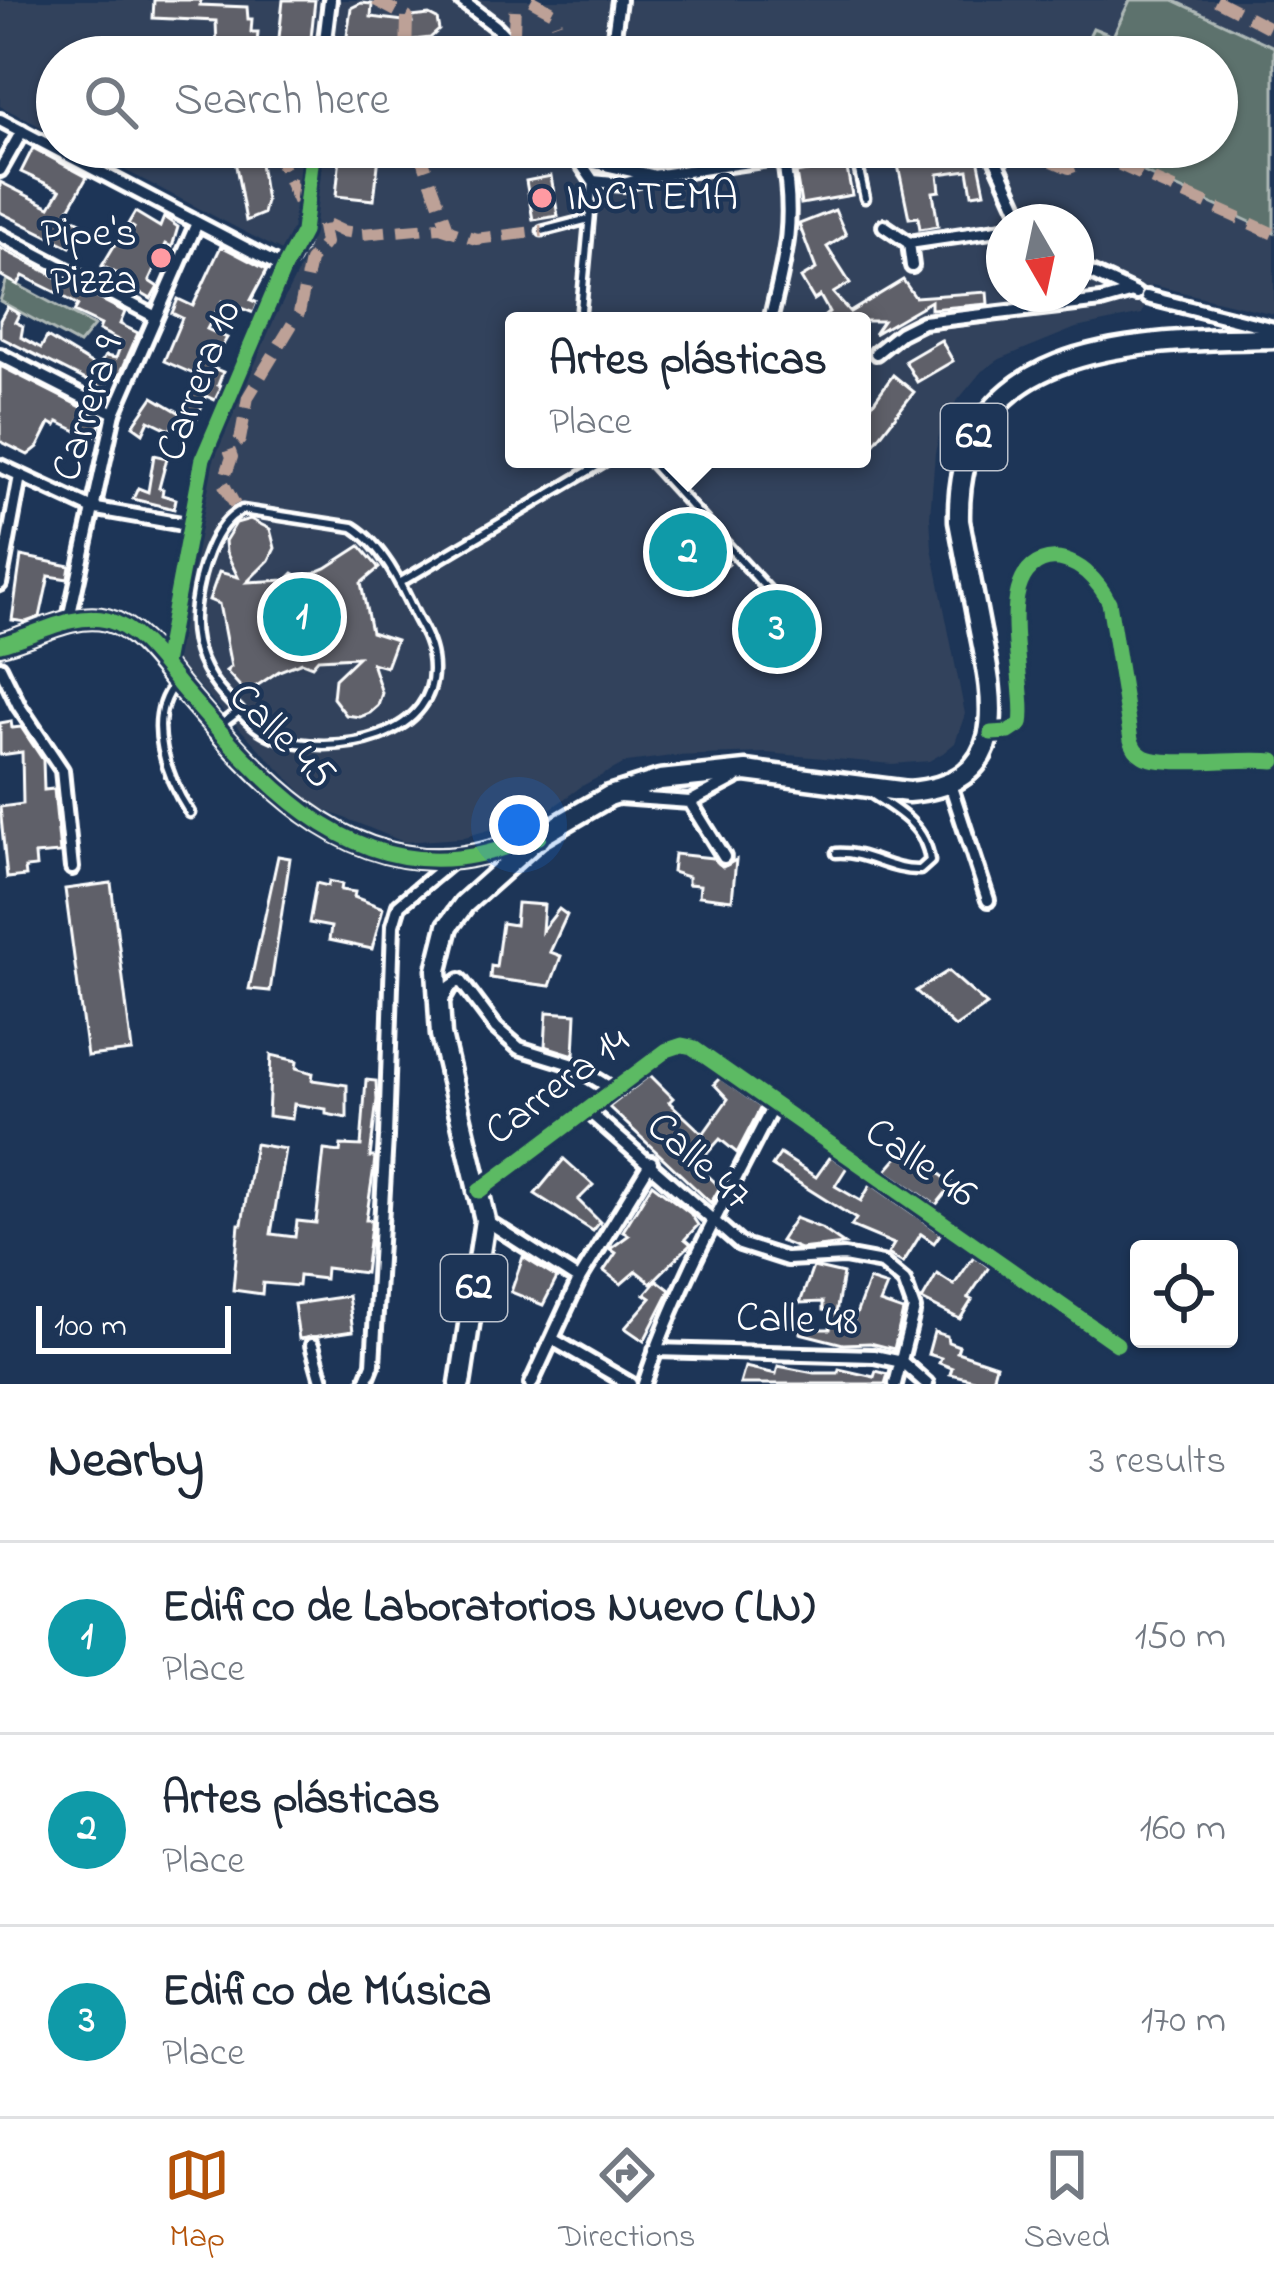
<!DOCTYPE html>
<html lang="en">
<head>
<meta charset="utf-8">
<style>
  body { margin:0; font-family:"Indie Flower",sans-serif; background:#f2f2f3; color:#1f2937 }
  .controls { position:absolute; right:36px; bottom:36px; display:grid; overflow:hidden; border-radius:12px; box-shadow:0 3px 9px #0004 }
  .controls button { width:108px; height:108px; display:grid; place-items:center; padding:0; border:0; border-bottom:3px solid #e0e1e3; background:#fff; color:#1f2937; font:60px sans-serif }
  .compass { position:absolute; left:986px; top:204px; width:108px; height:108px; border-radius:50%; background:#fff; box-shadow:0 3px 9px #0004; rotate:171deg }
  .scale { position:absolute; left:36px; bottom:30px; width:195px; box-sizing:border-box; padding-left:12px; border:6px solid #fff; border-top:0; font-size:33px; line-height:42px; white-space:nowrap; color:#fff; -webkit-text-stroke:9px #1d3557; paint-order:stroke }
  .you { position:absolute; left:519px; top:825px; width:42px; height:42px; margin:-30px; border:9px solid #fff; border-radius:50%; background:#1a73e8; box-shadow:0 0 0 18px #1a73e833 }
  .badge { display:grid; place-items:center; width:78px; height:78px; border-radius:50%; background:#b45309; color:#fff; font-size:39px; font-weight:700 }
  .pin { position:absolute; translate:-50% -50%; border:6px solid #fff; box-shadow:0 3px 12px #0006 }
  .popup { position:absolute; left:505px; top:312px; width:366px; height:156px; box-sizing:border-box; display:grid; place-content:center; border-radius:12px; background:#fff; filter:drop-shadow(0 3px 9px #0005); font-size:39px; white-space:nowrap; color:#747a83 }
  .popup b { font-size:45px; color:#1f2937 }
  .popup::after { content:''; position:absolute; left:50%; top:100%; margin-left:-24px; border:24px solid transparent; border-top-color:#fff }
  .list { margin:0; padding:0; list-style:none }
  h2 { display:flex; justify-content:space-between; align-items:center; height:156px; margin:0; padding:0 48px; font-size:51px }
  h2 small { font-size:39px; font-weight:400; color:#747a83 }
  .list li { display:grid; grid-template-columns:78px 1fr auto; gap:36px; align-items:center; box-sizing:border-box; height:192px; padding:0 48px; border-top:3px solid #e0e1e3 }
  .list b { display:block; font-size:45px; white-space:nowrap }
  .list p { margin:0; font-size:39px; white-space:nowrap; color:#747a83 }
  .list em { font-size:39px; font-style:normal; color:#747a83 }
  .icon { flex:none; width:66px; height:66px; fill:none; stroke:currentColor; stroke-width:2; stroke-linecap:round; stroke-linejoin:round }
  .map { position:relative; flex:none; width:1274px; height:1384px; overflow:hidden }
  .search { position:absolute; background:#fff; box-shadow:0 3px 9px #0004; left:36px; right:36px; top:36px; height:132px; display:flex; align-items:center; gap:30px; box-sizing:border-box; padding:0 42px; border-radius:66px; color:#747a83; font-size:45px }
  .sheet { height:732px; background:#fff }
  nav { display:flex; justify-content:space-around; align-items:center; box-sizing:border-box; height:168px; border-top:3px solid #e0e1e3; background:#fff; font-size:33px; color:#747a83 }
  nav a { display:grid; justify-items:center; gap:6px }
  nav .on { color:#b45309 }
  .map>svg:first-child { display:block }
  .built { fill:#31425c; fill-rule:evenodd }
  .green { fill:#5d726d; stroke:#aeb8b6; stroke-width:3 }
  .building { fill:#5f6069; stroke:#fff; stroke-width:3 }
  .lines { fill:none; stroke-linecap:round; stroke-linejoin:round }
  .lane-casing { stroke:#fff; stroke-width:15 }
  .street-casing { stroke:#fff; stroke-width:20 }
  .secondary-casing { stroke:#fff; stroke-width:26 }
  .primary-casing { stroke:#fff; stroke-width:27 }
  .lane { stroke:#1d3557; stroke-width:6 }
  .street { stroke:#1d3557; stroke-width:10 }
  .secondary { stroke:#1d3557; stroke-width:16 }
  .primary { stroke:#1d3557; stroke-width:18 }
  .quiet { stroke:#bda197; stroke-width:12; stroke-dasharray:24 12; stroke-linecap:butt }
  .cycleway-casing { stroke:#1d3557; stroke-width:22 }
  .cycleway { stroke:#5cba63; stroke-width:15 }
  .poi-dot { fill:#ff9aa2; stroke:#1d3557; stroke-width:4.5 }
  .labels { text-anchor:middle; dominant-baseline:central; stroke-width:9; stroke-linejoin:round; paint-order:stroke }
  .shield { fill:#1d3557; stroke:#bbc2cd; stroke-width:3 }
  .shield-label { font-size:39px; font-weight:bold; fill:#fff }
  .poi-label { font-size:42px; fill:#fff; stroke:#1d3557; text-anchor:start }
  .street-label { font-size:42px; fill:#fff; stroke:#1d3557 }
</style>
</head>
<body>
<div class="map">
<svg width="1274" height="1384" viewBox="0 0 1274 1384">
  <rect width="100%" height="100%" fill="#1d3557"/>
  <filter id="ink" filterUnits="userSpaceOnUse"><feTurbulence type="fractalNoise" baseFrequency=".00833" numOctaves="2"/><feDisplacementMap in="SourceGraphic" scale="24" xChannelSelector="R" yChannelSelector="G"/><feConvolveMatrix kernelMatrix="1 2 1 2 8 2 1 2 1" color-interpolation-filters="sRGB"/></filter>
  <g filter="url(#ink)">
    <path class="built" d="M0 0H1274V314L1152 285 1142 314 1076 328 1000 359 982 371 952 407 941 427 935 453 930 517 932 548 965 714 955 743 943 753 929 761 892 764 766 753 672 756 627 762 582 786 552 808 520 821 461 838 404 842 315 806 171 658 198 491 212 442 303 262 80 147H1217V57H57V135L0 106ZM1004 222H1076V294H1004ZM514 321H862V459H514Z"/>
    <g class="green">
      <path d="M1130 0H1173L1274 47V233L1090 147H1217V57H1079L1093 28 1113 36Z"/>
      <path d="M7 279 94 326 79 344 0 301Z"/>
    </g>
    <g class="building">
      <path d="M154 0H201L200 5 247 7 248 19H252L251 32H258L256 54 225 52 226 47H217L216 21 153 18Z"/>
      <path d="M283 0H315L309 57H277Z"/>
      <path d="M361 3 372 4 371 17 412 22 411 17 429 15 437 19 439 30 430 38 404 41 402 57H344L351 8Z"/>
      <path d="M341 147H380L374 200 336 196Z"/>
      <path d="M33 148 87 177 66 214 84 224 70 247 0 212V182L50 207 60 190 21 172Z"/>
      <path d="M976 148 985 192 972 194 968 170 938 174 940 191 933 192 938 226 920 229 918 217 909 218 897 160Z"/>
      <path d="M258 151 266 201 263 214 246 221 234 155Z"/>
      <path d="M846 164 852 195 801 204 796 173Z"/>
      <path d="M551 176 558 216 533 220 526 181Z"/>
      <path d="M835 210 846 235 827 247 850 283 833 293 850 312 903 280 915 297 987 292 988 304 931 309V301L874 334 883 321H819L829 312 820 296 814 300 801 278 816 269 799 224Z"/>
      <path d="M135 212 160 227 164 217 178 227 172 247 166 244 149 281 158 287 151 299 118 280 120 275 102 266 117 241 123 244 134 228 128 224Z"/>
      <path d="M221 246 267 270 251 300 258 303 254 313 222 301 207 329 227 338 210 367 223 372 218 385 222 386 215 400 206 396 192 430 174 422 170 430 149 420 143 433 133 426 153 397 182 414 193 390 198 376 164 361 182 318 172 313 178 299 193 306Z"/>
      <path d="M0 248 125 312 120 324 138 333 118 379 111 375 104 389 0 337V320L7 307 19 314 15 322 23 326 21 337 41 348 47 337 98 368 105 356 116 358 122 342 99 330 101 325 74 312 78 305 59 294 23 276 18 285 0 275Z"/>
      <path d="M941 340 953 361 917 382 905 361Z"/>
      <path d="M0 366 103 418 93 439 58 422 56 426 50 423 38 447 28 455 0 441Z"/>
      <path d="M893 375 914 392 862 459V418Z"/>
      <path d="M154 455 167 458 159 488 163 489 162 495 176 499 174 509 133 499 138 488 148 492Z"/>
      <path d="M684 512 714 553 717 551 729 564 695 592 651 539Z"/>
      <path d="M250 519 270 529 275 548 269 560 247 582 286 580 293 573 302 578 326 568 360 546 379 568 361 583 371 632 396 640 386 667 372 663 382 693 378 706 370 713 360 717 346 715 333 698 335 679 358 657 318 659 312 666 302 662 279 671 246 693 226 671 231 667 219 604 209 600 219 572 238 577 226 552 225 541 236 523Z"/>
      <path d="M21 556 70 566 68 579 49 576 40 617 26 622 12 620Z"/>
      <path d="M763 595 803 639 776 663 770 656 777 649 744 612Z"/>
      <path d="M11 721 12 728 21 727 43 760 44 790 54 789 60 853 35 855 36 867 25 868 26 876 7 878 0 807 23 804 22 752 0 755V723Z"/>
      <path d="M674 854 713 858 723 867 736 860 732 900 699 896 700 885 688 884V877L672 872Z"/>
      <path d="M278 856 290 858 270 991 249 989Z"/>
      <path d="M329 881 342 884 341 890 355 892 354 897 383 908 372 949 329 940 331 927 309 923 316 883 328 886Z"/>
      <path d="M111 883 132 1051 87 1056 65 889Z"/>
      <path d="M517 903 544 905 542 931 559 909 567 915 550 952 561 956 550 986 490 978 491 966 496 967 502 923 515 925Z"/>
      <path d="M948 971 987 1005 955 1027 916 991Z"/>
      <path d="M547 1012 576 1014 574 1055 545 1046Z"/>
      <path d="M271 1055 297 1061 296 1068 313 1073 312 1080 347 1085V1118L326 1114V1109L294 1104 292 1119 268 1116Z"/>
      <path d="M650 1075 673 1098 669 1102 703 1134 728 1099 714 1084 720 1078 761 1107 737 1153 720 1139 697 1165 720 1187 711 1203 609 1107Z"/>
      <path d="M366 1080 376 1081 377 1100 370 1157H375L374 1167 366 1220H371V1226L365 1273 326 1268 325 1279 299 1276 298 1286 263 1283 262 1294 233 1290 239 1224H242L255 1144 285 1149 271 1234 295 1237 297 1221 316 1223 324 1150 340 1152 341 1145 361 1146Z"/>
      <path d="M906 1148 953 1184 936 1205 886 1171Z"/>
      <path d="M780 1154 816 1177 831 1156 847 1167 835 1186 861 1201 871 1184 941 1233 934 1243 921 1234 903 1263 888 1254 894 1244 851 1226 856 1219 772 1166Z"/>
      <path d="M564 1159 593 1185 578 1200 600 1222 593 1231 535 1194Z"/>
      <path d="M652 1184 690 1213 698 1225 685 1239 691 1244 651 1283 636 1271 621 1284 604 1271 616 1253 610 1249 629 1235 623 1231Z"/>
      <path d="M795 1218 821 1228 844 1244 800 1249 780 1241Z"/>
      <path d="M974 1256 989 1267 968 1298 972 1300 960 1319 922 1300 937 1274 954 1285Z"/>
      <path d="M523 1257 557 1278 543 1305 511 1292Z"/>
      <path d="M813 1267 843 1274 836 1313 823 1310V1302L800 1303Z"/>
      <path d="M657 1280 670 1290 644 1341 625 1328 651 1298 645 1294Z"/>
      <path d="M869 1280 887 1286 880 1303 903 1311 894 1349 870 1343 843 1344 800 1333V1329H830L832 1313 854 1320Z"/>
      <path d="M348 1296 353 1331 299 1339 294 1304Z"/>
      <path d="M934 1332 947 1336 948 1342 959 1346 957 1352 996 1365 991 1384 950 1374 952 1368 939 1363 941 1358 928 1354Z"/>
      <path d="M778 1366 814 1373H838L839 1369 874 1377 876 1371 888 1374 885 1384H740L745 1367 776 1374Z"/>
    </g>
    <g class="lines">
      <g class="lane-casing">
        <g id="lane">
          <path d="M854 147 865 198"/>
          <path d="M537 152 540 147"/>
          <path d="M542 231 589 219"/>
          <path d="M580 321 593 181"/>
          <path d="M648 459 813 639"/>
          <path d="M242 510 353 527C382 545 401 584 415 615 422 628 430 642 432 657 445 739 331 758 274 737 254 729 240 712 225 696 201 670 190 641 195 605 199 574 212 524 242 510Z"/>
          <path d="M401 582 609 459"/>
          <path d="M174 685C145 720 167 778 190 813"/>
          <path d="M218 727 239 711"/>
          <path d="M836 853C868 851 888 871 920 870L930 861C926 826 897 810 870 793"/>
        </g>
      </g>
      <g class="street-casing">
        <g id="street">
          <path d="M461 0 495 26 525 57"/>
          <path d="M323 57 330 0"/>
          <path d="M611 57 619 0"/>
          <path d="M0 120 284 268"/>
          <path d="M570 147 593 181 623 184 653 176 851 147"/>
          <path d="M990 147 1024 222"/>
          <path d="M578 159 651 175"/>
          <path d="M0 170 22 131"/>
          <path d="M884 226 909 243"/>
          <path d="M0 235 154 316"/>
          <path d="M297 248 303 232 313 147"/>
          <path d="M912 266 909 243 1004 229"/>
          <path d="M1076 266 1136 294"/>
          <path d="M1147 297 1274 329"/>
          <path d="M770 321C785 259 796 221 783 157"/>
          <path d="M876 353 901 333 923 322 1101 301 1129 293"/>
          <path d="M0 355 114 413"/>
          <path d="M0 466 91 508 188 525"/>
          <path d="M0 584 20 476"/>
          <path d="M68 623 114 413 197 223"/>
          <path d="M164 664 203 458 284 268 292 257"/>
          <path d="M0 667 19 706 62 770 72 868"/>
          <path d="M991 733 1009 732 1021 724C1028 685 992 581 1042 561 1057 555 1074 562 1086 572 1096 581 1103 590 1109 602L1131 740C1134 747 1135 751 1143 756 1163 768 1244 757 1274 761"/>
          <path d="M950 784 988 900"/>
          <path d="M619 797 690 802 724 857"/>
          <path d="M690 802 735 778"/>
          <path d="M442 1001 450 987 460 980 496 1028 519 1048 571 1064 615 1091"/>
          <path d="M588 1111 740 1244 787 1259 844 1256 882 1263 904 1281 914 1309 895 1384"/>
          <path d="M479 1191 667 1050 682 1045 692 1047 1117 1344"/>
          <path d="M485 1220 579 1280"/>
          <path d="M554 1340 630 1384"/>
          <path d="M312 1345 323 1384"/>
          <path d="M655 1350 874 1356 902 1362 927 1384"/>
          <path d="M365 1384 373 1364 386 1137 393 925 399 905 453 860"/>
          <path d="M531 1384 579 1280 651 1162"/>
          <path d="M644 1384C676 1287 727 1196 773 1106"/>
        </g>
      </g>
      <g class="secondary-casing">
        <path id="secondary" d="M0 644C32 637 74 611 107 620 138 628 161 664 181 687 253 771 336 871 458 858 485 855 512 845 538 838"/>
      </g>
      <g class="primary-casing">
        <path id="primary" d="M460 1384 485 1220 441 1035 437 970 448 926 464 904 539 837 609 796 660 780 746 771 908 792C1011 784 995 705 980 631 973 594 966 558 959 521 955 338 1139 341 1274 338"/>
      </g>
      <use href="#lane" class="lane"/>
      <use href="#street" class="street"/>
      <use href="#secondary" class="secondary"/>
      <use href="#primary" class="primary"/>
      <g class="quiet">
        <path d="M375 0 407 17 406 57"/>
        <path d="M531 0 553 12 557 23"/>
        <path d="M1216 0 1274 30"/>
        <path d="M514 34 515 0"/>
        <path d="M256 57V54"/>
        <path d="M274 147 299 203"/>
        <path d="M418 147 448 228"/>
        <path d="M1019 147 1069 168 1102 157 1274 234"/>
        <path d="M235 505 223 483 232 457 229 449 240 440 248 397 299 313 310 261 325 243 321 221 342 231 362 234 440 227 476 239 542 231"/>
      </g>
      <g class="cycleway-casing">
        <g id="cycleway">
          <path d="M0 644C32 637 74 611 107 620 138 628 162 664 181 687 254 771 336 872 458 858 486 855 513 845 539 837"/>
          <path d="M164 664 203 458 284 268 303 232 313 147"/>
          <path d="M991 733 1009 732 1021 724C1028 685 992 581 1042 561 1057 555 1074 562 1086 572 1096 581 1103 590 1109 602L1131 740C1134 747 1135 751 1143 756 1163 768 1244 757 1274 761"/>
          <path d="M479 1191 667 1050 682 1045 692 1047 1117 1344"/>
        </g>
      </g>
      <use href="#cycleway" class="cycleway"/>
    </g>
  </g>
  <g class="poi-dot">
    <circle cx="542" cy="198" r="12"/>
    <circle cx="161" cy="258" r="12"/>
  </g>
  <g class="labels">
    <g class="shield">
      <rect x="941" y="404" width="66" height="66" rx="9"/>
      <rect x="441" y="1255" width="66" height="66" rx="9"/>
    </g>
    <g class="shield-label">
      <text x="974" y="437">62</text>
      <text x="474" y="1288">62</text>
    </g>
    <g class="poi-label">
      <text x="566" y="198">INCITEMA</text>
      <text x="137" y="234" text-anchor="end">Pipe's<tspan x="137" dy="48">Pizza</tspan></text>
    </g>
    <g class="street-label">
      <text transform="translate(200 381) rotate(-69)">Carrera 10</text>
      <text transform="translate(89 409) rotate(-72)">Carrera 9</text>
      <text transform="translate(281 737) rotate(45)">Calle 45</text>
      <text transform="translate(558 1087) rotate(-37)">Carrera 14</text>
      <text transform="translate(698 1162) rotate(42)">Calle 47</text>
      <text transform="translate(920 1164) rotate(35)">Calle 46</text>
      <text transform="translate(797 1321) rotate(2)">Calle 48</text>
    </g>
  </g>
</svg>
<div class="controls">
<button><svg class="icon" aria-label="locate" viewBox="0 0 24 24"><circle cx="12" cy="12" r="6"/><path d="M12 2v4M12 18v4M2 12h4M18 12h4"/></svg></button>
</div>
<svg class="compass" viewBox="-18 -18 36 36"><path d="M0-13l5 13h-10z" fill="#e53935"/><path d="M0 13l5-13h-10z" fill="#747a83"/></svg>
<div class="scale">100 m</div>
<div class="you"></div>
<div class="pin badge" style="left:302px;top:617px;background:#0f9aa8">1</div>
<div class="pin badge" style="left:688px;top:552px;background:#0f9aa8">2</div>
<div class="popup"><b>Artes plásticas</b>Place</div>
<div class="pin badge" style="left:777px;top:629px;background:#0f9aa8">3</div>
<div class="search"><svg class="icon" aria-label="search" viewBox="0 0 24 24"><circle cx="10" cy="10" r="6"/><path d="M15 15l6 6"/></svg>Search here</div>
</div>
<section class="sheet">
<h2>Nearby<small>3 results</small></h2>
<ul class="list">
<li><span class="badge" style="background:#0f9aa8">1</span><div><b>Edifico de Laboratorios Nuevo (LN)</b><p>Place</p></div><em>150 m</em></li>
<li><span class="badge" style="background:#0f9aa8">2</span><div><b>Artes plásticas</b><p>Place</p></div><em>160 m</em></li>
<li><span class="badge" style="background:#0f9aa8">3</span><div><b>Edifico de Música</b><p>Place</p></div><em>170 m</em></li>
</ul>
</section>
<nav>
<a class="on"><svg class="icon" aria-label="map" viewBox="0 0 24 24"><path d="M3 6l6-2 6 2 6-2v14l-6 2-6-2-6 2zM9 4v14M15 6v14"/></svg>Map</a>
<a><svg class="icon" aria-label="directions" viewBox="0 0 24 24"><path d="M12 3l9 9-9 9-9-9zM9 14v-3h6M13 9l2 2-2 2"/></svg>Directions</a>
<a><svg class="icon" aria-label="saved" viewBox="0 0 24 24"><path d="M7 4h10v16l-5-4-5 4z"/></svg>Saved</a>
</nav>
</body>
</html>
